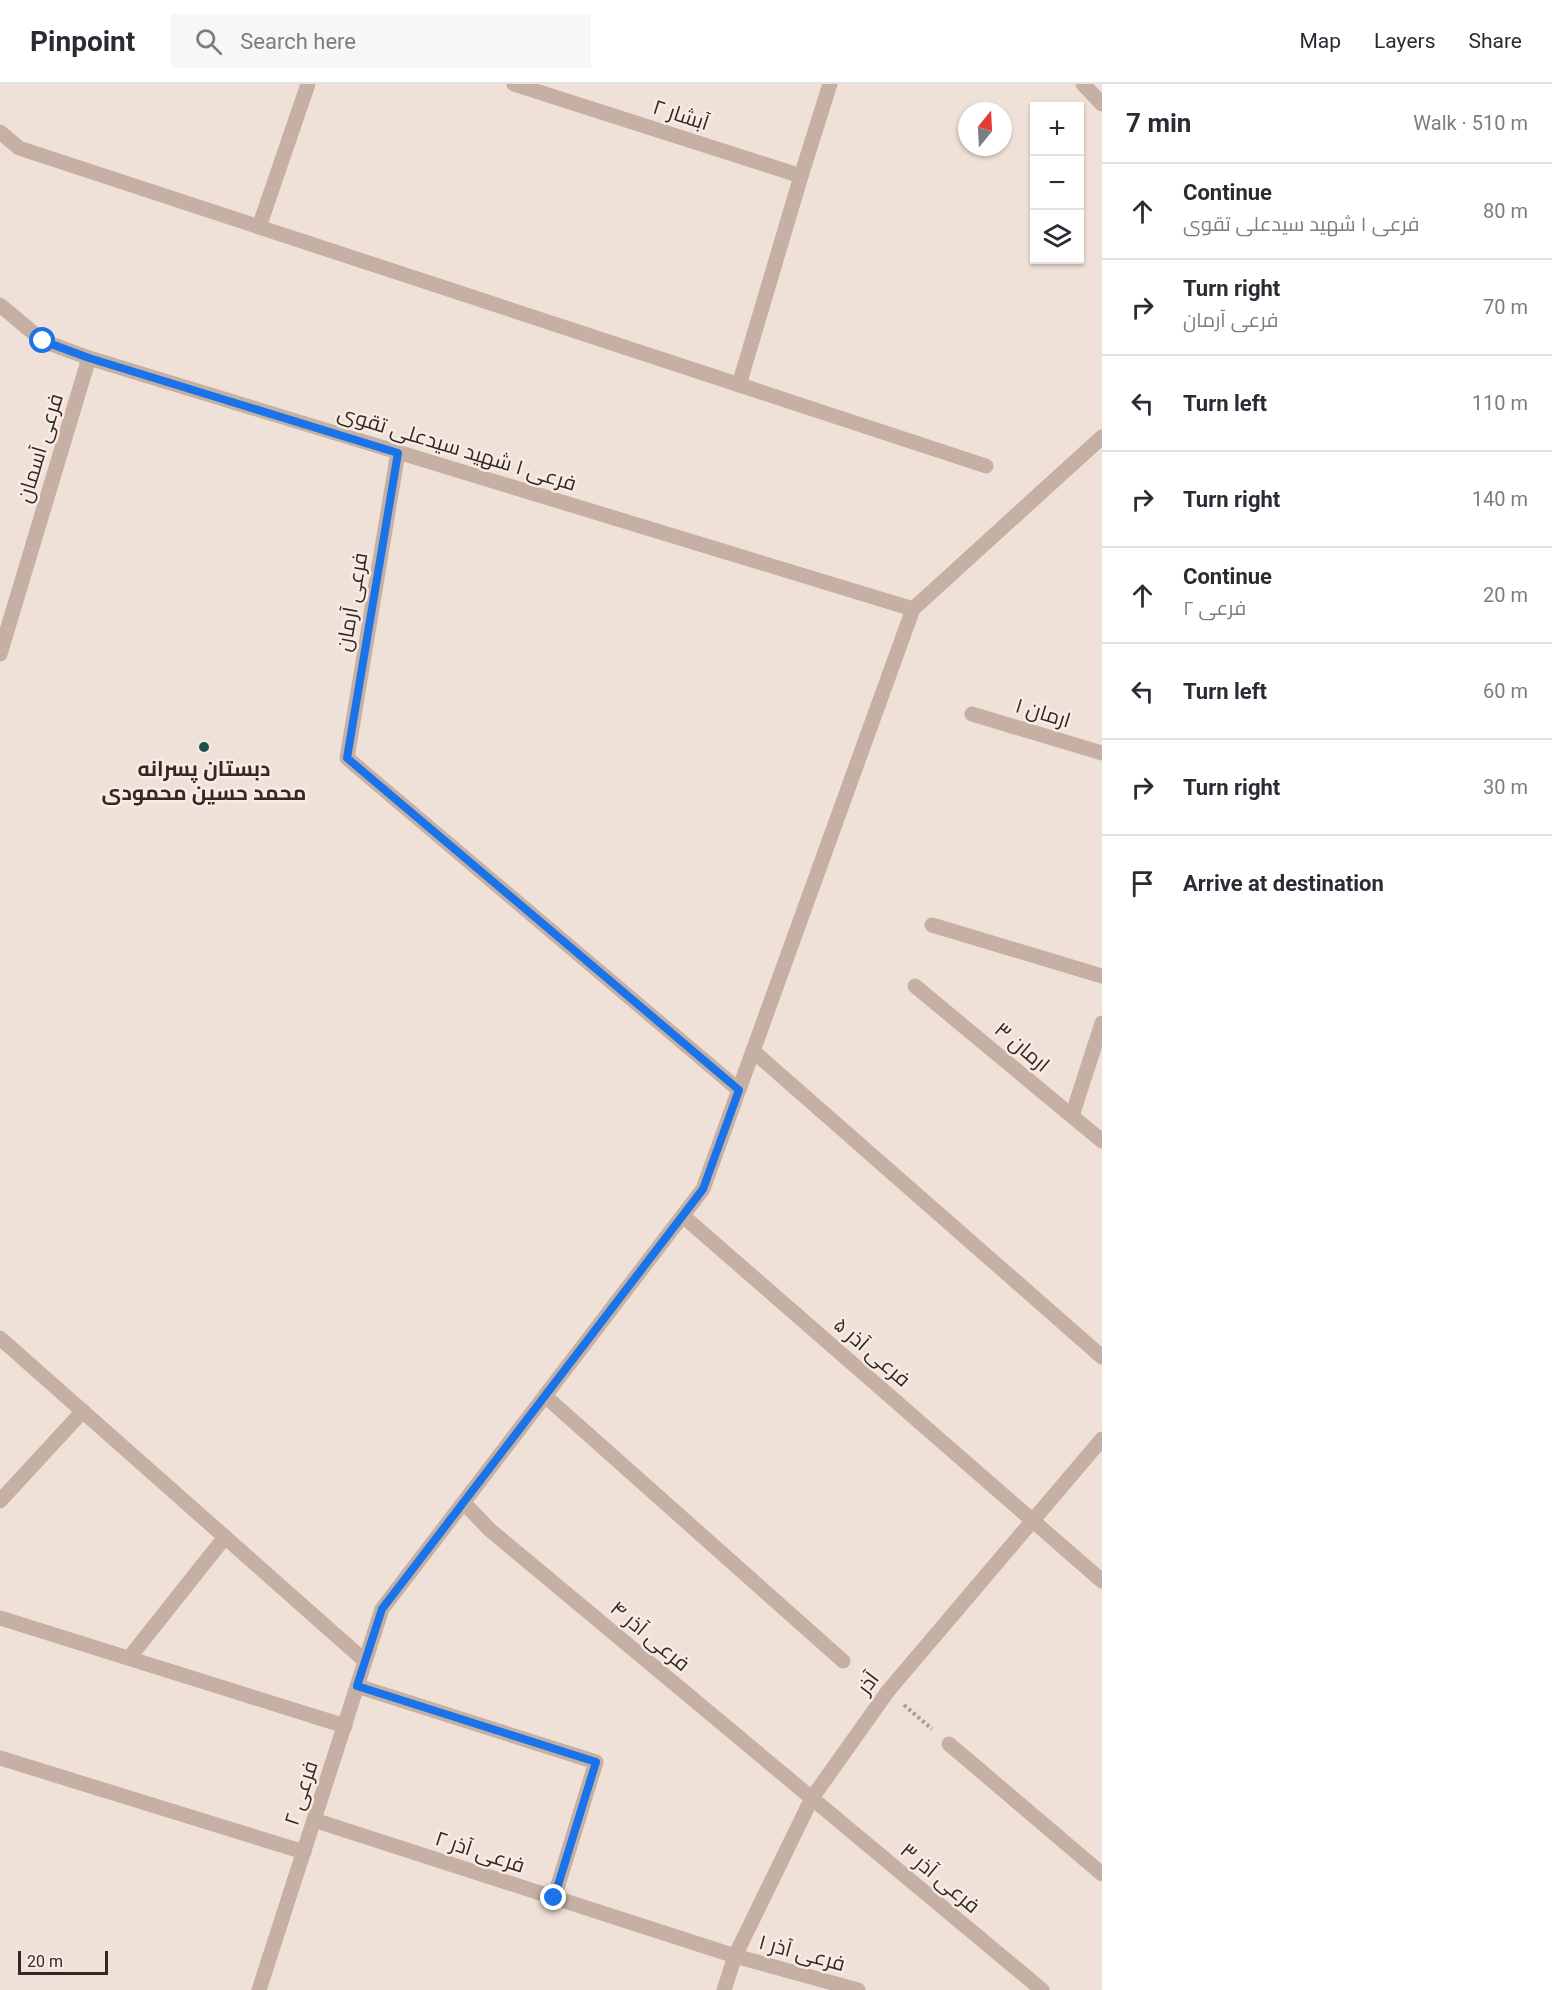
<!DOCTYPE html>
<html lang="en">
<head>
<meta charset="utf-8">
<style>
  body { margin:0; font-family:Roboto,Cairo,sans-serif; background:#f7f7f7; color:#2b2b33 }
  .controls { position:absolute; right:18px; top:18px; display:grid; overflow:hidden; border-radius:0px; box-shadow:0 2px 4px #0004 }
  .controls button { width:54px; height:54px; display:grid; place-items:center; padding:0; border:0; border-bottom:2px solid #e1e1e2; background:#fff; color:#2b2b33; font:30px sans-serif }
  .compass { position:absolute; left:958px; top:18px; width:54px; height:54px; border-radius:50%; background:#fff; box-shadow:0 2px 4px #0004; rotate:18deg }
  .scale { position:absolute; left:18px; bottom:15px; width:90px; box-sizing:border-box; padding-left:6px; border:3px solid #322825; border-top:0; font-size:16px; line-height:21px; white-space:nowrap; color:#322825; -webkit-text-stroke:4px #f7ebe3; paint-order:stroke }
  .stop { position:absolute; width:18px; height:18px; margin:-14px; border:4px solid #1a73e8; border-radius:50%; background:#fff }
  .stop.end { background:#1a73e8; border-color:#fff; box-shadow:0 2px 6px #0008 }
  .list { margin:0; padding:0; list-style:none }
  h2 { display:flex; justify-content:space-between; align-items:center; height:78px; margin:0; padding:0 24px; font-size:26px }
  h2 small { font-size:20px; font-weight:400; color:#7c7c81 }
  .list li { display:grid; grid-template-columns:39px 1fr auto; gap:18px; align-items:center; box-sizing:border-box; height:96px; padding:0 24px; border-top:2px solid #e1e1e2 }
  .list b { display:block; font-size:22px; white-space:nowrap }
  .list p { margin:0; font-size:20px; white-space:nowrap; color:#7c7c81 }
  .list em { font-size:20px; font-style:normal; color:#7c7c81 }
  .icon { flex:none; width:33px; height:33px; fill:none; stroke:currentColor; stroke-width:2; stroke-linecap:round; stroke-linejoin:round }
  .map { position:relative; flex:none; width:1102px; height:1906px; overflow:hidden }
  header { display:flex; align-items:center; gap:36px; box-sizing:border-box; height:84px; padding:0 30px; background:#fff; border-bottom:2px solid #e1e1e2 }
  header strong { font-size:28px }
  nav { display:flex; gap:33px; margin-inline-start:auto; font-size:21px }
  .search { width:420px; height:54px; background:#f7f7f7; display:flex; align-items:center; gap:15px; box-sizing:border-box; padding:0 21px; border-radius:0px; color:#7c7c81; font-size:22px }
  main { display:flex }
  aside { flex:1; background:#fff }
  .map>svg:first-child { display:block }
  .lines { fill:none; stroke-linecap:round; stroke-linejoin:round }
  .path { stroke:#b19a8e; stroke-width:4; stroke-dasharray:3 3; stroke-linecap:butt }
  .street { stroke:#c6b0a4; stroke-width:15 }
  .route { stroke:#1a73e8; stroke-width:8 }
  .poi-dot { fill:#1d504e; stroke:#f7ebe3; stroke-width:2 }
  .labels { text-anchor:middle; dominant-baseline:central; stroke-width:5; stroke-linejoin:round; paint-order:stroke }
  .street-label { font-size:21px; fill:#322825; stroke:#f7ebe3 }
  .poi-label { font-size:21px; font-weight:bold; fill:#322825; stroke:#f7ebe3 }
</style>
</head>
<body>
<header>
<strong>Pinpoint</strong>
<div class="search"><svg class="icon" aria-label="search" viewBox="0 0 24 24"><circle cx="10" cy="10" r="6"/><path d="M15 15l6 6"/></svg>Search here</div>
<nav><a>Map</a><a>Layers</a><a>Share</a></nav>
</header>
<main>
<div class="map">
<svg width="1102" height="1906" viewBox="0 0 1102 1906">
  <rect width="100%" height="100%" fill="#efe1d7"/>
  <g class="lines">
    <path class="path" d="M904 1621 932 1645"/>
    <g class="street">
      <path d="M514 0 801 92"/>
      <path d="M1083 0 1102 20"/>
      <path d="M0 48 19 64 986 382"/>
      <path d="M259 143 308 0"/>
      <path d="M0 221 43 257 89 274 913 525"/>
      <path d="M739 301 801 92 830 0"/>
      <path d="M398 368 347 674 739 1006"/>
      <path d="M0 570 89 274"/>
      <path d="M972 630 1102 669"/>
      <path d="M932 841 1102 892"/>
      <path d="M915 902 1102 1057"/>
      <path d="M753 967 1102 1273"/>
      <path d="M1072 1032 1102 939"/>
      <path d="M683 1132 1102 1497"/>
      <path d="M0 1254 365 1577"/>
      <path d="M545 1312 843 1577"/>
      <path d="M0 1417 83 1327"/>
      <path d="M464 1419 490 1446 1042 1906"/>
      <path d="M0 1534 345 1642"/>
      <path d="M129 1574 225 1453"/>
      <path d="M357 1602 596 1678 554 1814"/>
      <path d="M949 1660 1102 1790"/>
      <path d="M0 1674 304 1768"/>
      <path d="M314 1736 735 1872 858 1906"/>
      <path d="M259 1906 382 1525 703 1105 913 525 1102 353"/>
      <path d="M724 1906 735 1872 812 1714 888 1607 1102 1355"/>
    </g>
  </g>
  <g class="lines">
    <path class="route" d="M43 257 89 274 398 369 347 674 739 1006 703 1105 382 1525 357 1602 596 1678 554 1814"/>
  </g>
  <circle class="poi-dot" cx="204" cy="663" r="6"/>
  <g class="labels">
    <g class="street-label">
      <text transform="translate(681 31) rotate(18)">آبشار ۲</text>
      <text transform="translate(40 364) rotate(-73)">فرعی آسمان</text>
      <text transform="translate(457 364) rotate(17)">فرعی ۱ شهید سیدعلی تقوی</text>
      <text transform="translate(352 518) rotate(-80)">فرعی آرمان</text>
      <text transform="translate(1043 629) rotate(17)">ارمان ۱</text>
      <text transform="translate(1022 963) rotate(40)">ارمان ۳</text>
      <text transform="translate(872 1268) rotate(41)">فرعی آذر ۵</text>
      <text transform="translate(650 1552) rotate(40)">فرعی آذر ۴</text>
      <text transform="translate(868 1599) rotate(-53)">آذر</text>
      <text transform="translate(301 1709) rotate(-72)">فرعی ۲</text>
      <text transform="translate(480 1768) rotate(18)">فرعی آذر ۲</text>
      <text transform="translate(940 1794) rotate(40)">فرعی آذر ۳</text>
      <text transform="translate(802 1869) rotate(15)">فرعی آذر ۱</text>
    </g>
    <g class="poi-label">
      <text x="204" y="685">دبستان پسرانه<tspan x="204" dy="24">محمد حسین محمودی</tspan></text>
    </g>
  </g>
</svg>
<div class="controls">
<button>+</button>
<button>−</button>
<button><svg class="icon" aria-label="layers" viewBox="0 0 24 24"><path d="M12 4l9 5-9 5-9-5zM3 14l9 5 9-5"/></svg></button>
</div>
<svg class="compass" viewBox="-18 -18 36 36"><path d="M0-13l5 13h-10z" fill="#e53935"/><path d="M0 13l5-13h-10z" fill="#7c7c81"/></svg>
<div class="scale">20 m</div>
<div class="stop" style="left:43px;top:257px"></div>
<div class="stop end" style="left:554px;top:1814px"></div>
</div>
<aside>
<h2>7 min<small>Walk · 510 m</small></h2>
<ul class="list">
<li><svg class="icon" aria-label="ahead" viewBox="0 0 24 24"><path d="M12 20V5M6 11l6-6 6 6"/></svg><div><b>Continue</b><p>فرعی ۱ شهید سیدعلی تقوی</p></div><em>80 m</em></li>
<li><svg class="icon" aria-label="right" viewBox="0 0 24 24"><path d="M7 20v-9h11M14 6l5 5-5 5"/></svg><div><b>Turn right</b><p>فرعی آرمان</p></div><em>70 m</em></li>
<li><svg class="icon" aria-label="left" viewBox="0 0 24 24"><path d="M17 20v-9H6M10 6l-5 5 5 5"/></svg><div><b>Turn left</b></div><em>110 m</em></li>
<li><svg class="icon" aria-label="right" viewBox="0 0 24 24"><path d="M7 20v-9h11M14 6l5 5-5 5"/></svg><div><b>Turn right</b></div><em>140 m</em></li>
<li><svg class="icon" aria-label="ahead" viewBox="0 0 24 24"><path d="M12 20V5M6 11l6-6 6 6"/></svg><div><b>Continue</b><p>فرعی ۲</p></div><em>20 m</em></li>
<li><svg class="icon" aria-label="left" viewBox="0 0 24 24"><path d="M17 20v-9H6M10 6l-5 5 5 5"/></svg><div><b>Turn left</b></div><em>60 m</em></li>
<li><svg class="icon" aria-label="right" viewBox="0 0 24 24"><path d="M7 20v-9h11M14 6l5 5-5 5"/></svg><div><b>Turn right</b></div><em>30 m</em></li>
<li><svg class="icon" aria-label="arrive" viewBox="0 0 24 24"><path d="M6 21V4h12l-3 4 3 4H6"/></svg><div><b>Arrive at destination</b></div></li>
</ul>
</aside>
</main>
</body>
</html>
